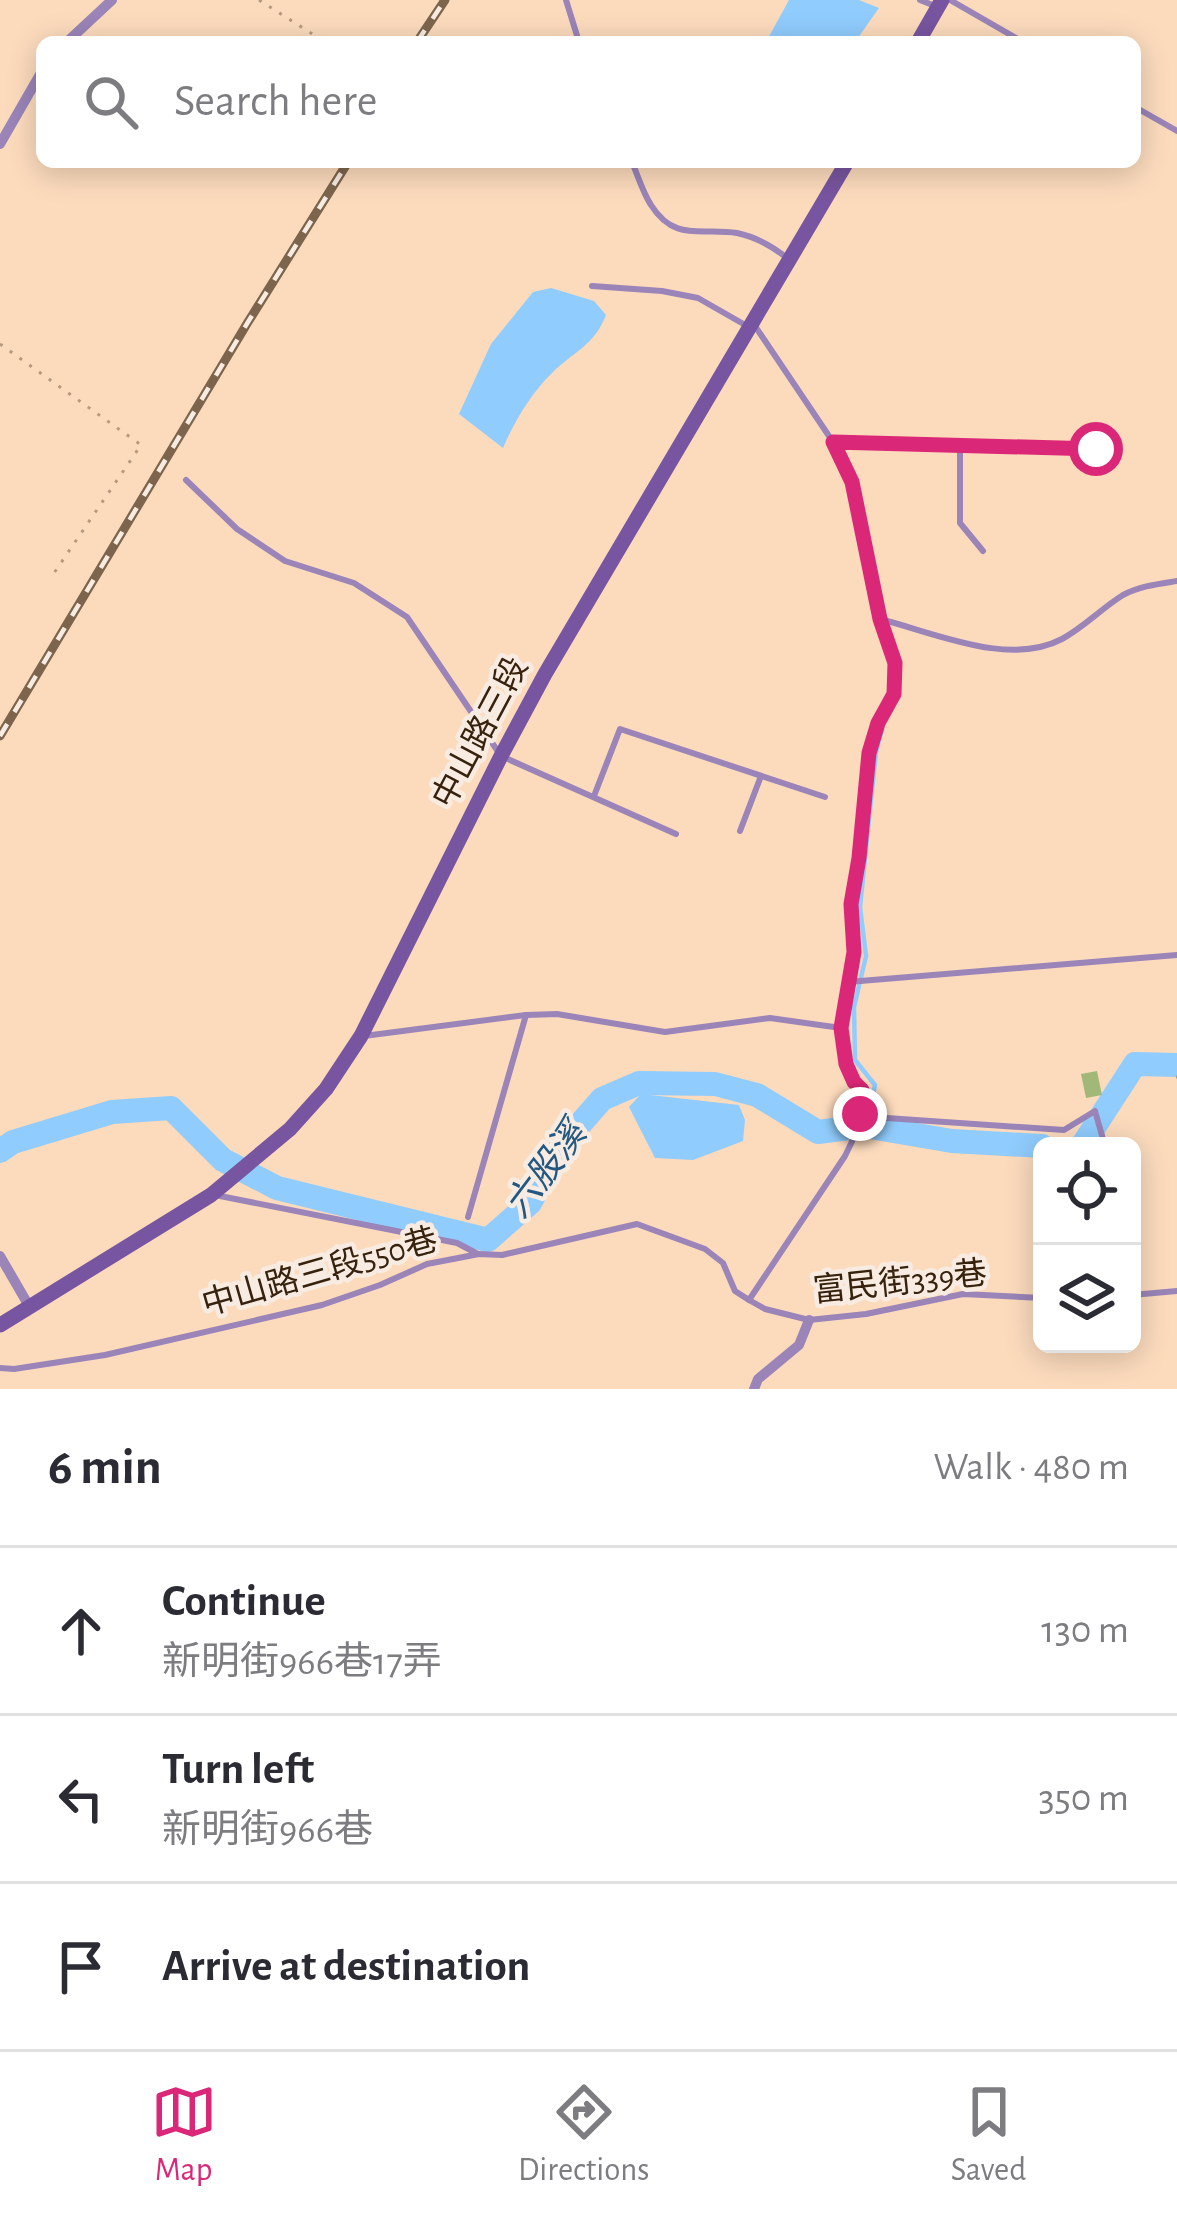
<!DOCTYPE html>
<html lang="en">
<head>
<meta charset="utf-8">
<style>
  body { margin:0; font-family:"Alegreya Sans","Noto Sans TC",sans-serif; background:#f2f2f3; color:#2b2b33 }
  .controls { position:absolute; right:36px; bottom:36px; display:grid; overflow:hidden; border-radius:18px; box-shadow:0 6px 30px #0003 }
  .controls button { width:108px; height:108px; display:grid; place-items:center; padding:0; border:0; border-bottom:3px solid #e1e1e2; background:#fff; color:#2b2b33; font:60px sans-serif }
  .stop { position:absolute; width:36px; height:36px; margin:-27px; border:9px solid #db2777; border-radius:50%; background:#fff }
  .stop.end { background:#db2777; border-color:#fff; box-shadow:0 3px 12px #0008 }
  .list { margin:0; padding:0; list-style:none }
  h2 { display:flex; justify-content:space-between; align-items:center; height:156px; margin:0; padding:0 48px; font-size:51px }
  h2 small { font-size:39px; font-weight:400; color:#7c7c81 }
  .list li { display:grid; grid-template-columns:78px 1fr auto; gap:36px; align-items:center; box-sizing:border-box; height:168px; padding:0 48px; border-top:3px solid #e1e1e2 }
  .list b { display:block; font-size:45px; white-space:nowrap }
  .list p { margin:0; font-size:39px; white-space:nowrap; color:#7c7c81 }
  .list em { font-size:39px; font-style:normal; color:#7c7c81 }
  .icon { flex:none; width:66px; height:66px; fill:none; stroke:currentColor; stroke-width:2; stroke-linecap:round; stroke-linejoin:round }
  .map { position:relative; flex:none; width:1177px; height:1389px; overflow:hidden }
  .search { position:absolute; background:#fff; box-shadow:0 6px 30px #0003; left:36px; right:36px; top:36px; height:132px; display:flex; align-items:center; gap:30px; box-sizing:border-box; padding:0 42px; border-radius:18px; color:#7c7c81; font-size:45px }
  .sheet { height:660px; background:#fff }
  nav { display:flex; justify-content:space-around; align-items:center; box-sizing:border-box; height:168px; border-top:3px solid #e1e1e2; background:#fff; font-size:33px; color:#7c7c81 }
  nav a { display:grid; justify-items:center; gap:6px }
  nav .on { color:#db2777 }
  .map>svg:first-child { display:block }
  .water { fill:#90ccfd }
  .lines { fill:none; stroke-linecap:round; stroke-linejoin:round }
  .stream { stroke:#90ccfd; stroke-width:4.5 }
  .river { stroke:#90ccfd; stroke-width:24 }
  .building { fill:#a2b878 }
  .path { stroke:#b5997e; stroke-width:3; stroke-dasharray:3 9; stroke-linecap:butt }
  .lane { stroke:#9a84b8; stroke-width:6 }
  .street { stroke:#9a84b8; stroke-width:10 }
  .secondary { stroke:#7855a0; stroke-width:15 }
  .rail-casing { stroke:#7d654d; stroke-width:9 }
  .rail { stroke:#f8ece2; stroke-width:4.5; stroke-dasharray:14; stroke-linecap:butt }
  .route { stroke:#db2777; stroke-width:15 }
  .labels { text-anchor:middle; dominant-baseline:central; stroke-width:9; stroke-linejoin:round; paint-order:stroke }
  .street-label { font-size:33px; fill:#36220d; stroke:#f8ece2 }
  .water-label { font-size:36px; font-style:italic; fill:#225881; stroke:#f8ece2 }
</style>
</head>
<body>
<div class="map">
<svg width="1177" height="1389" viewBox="0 0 1177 1389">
  <rect width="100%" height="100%" fill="#fcdbbd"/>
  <g class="water">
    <path d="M789 0H859L879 8 855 42H766Z"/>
    <path d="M551 288 594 301 606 315C594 346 574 351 552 373 532 392 514 422 503 448L459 414 491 344 533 292Z"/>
    <path d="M641 1094 739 1105 745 1120 743 1141 693 1160 655 1158 629 1107Z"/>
  </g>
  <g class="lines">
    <g class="stream">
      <path d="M870 1109 875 1085 855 1060 854 1007 866 956 860 907 876 752 882 729"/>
      <path d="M864 1126 865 1121"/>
    </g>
    <g class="river">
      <path d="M1082 1146 1135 1064 1177 1065"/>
      <path d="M0 1151 13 1142 112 1112 171 1108 223 1160 277 1188 488 1240 530 1203 561 1146 602 1099 639 1083 715 1084 757 1095 818 1132 864 1126 952 1141 1042 1146"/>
    </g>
  </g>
  <path class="building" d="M1097 1071 1102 1095 1086 1098 1081 1074Z"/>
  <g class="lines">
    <g class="path">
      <path d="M259 0 325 42"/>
      <path d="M0 344 141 445 54 573"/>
      <path d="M1176 1077H1177"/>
    </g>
    <g class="lane">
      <path d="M566 0 579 42"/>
      <path d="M920 0 935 6"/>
      <path d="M950 0 1023 42"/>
      <path d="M1135 107 1177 131"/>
      <path d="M632 162C638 176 643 193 651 205 675 243 702 227 737 233 756 237 772 246 787 258"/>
      <path d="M592 286 662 291 698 298 747 326"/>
      <path d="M833 442 1096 449"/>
      <path d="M960 446V523L983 551"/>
      <path d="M186 480 237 529 285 561 354 583 407 617 501 756 676 834"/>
      <path d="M880 619C935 633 1009 667 1062 639 1084 627 1102 608 1123 595 1140 586 1158 584 1177 581"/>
      <path d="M594 796 620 729 825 797"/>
      <path d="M740 831 761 776"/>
      <path d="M848 982 1177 955"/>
      <path d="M364 1036 526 1015 557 1014 665 1032 770 1018 841 1028"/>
      <path d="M872 1117 1064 1130 1095 1111 1105 1146"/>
      <path d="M215 1195 457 1243 476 1253"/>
      <path d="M468 1217 526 1015"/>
      <path d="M1132 1295 1177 1291"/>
      <path d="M749 1300 845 1156 857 1131 862 1091 853 1082 846 1064 841 1028 854 952 851 904 859 858 870 753 878 723 894 694 895 663 880 619 852 482 833 442 755 326"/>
      <path d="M0 1368 14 1369 105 1355 322 1305 380 1285 427 1264 479 1254 502 1255 637 1224 705 1249 723 1263 735 1291 749 1300 765 1309 809 1320 866 1314 963 1294 1042 1298"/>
    </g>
    <g class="street">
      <path d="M67 42 112 0"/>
      <path d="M0 144 42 71"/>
      <path d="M0 1256 29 1306"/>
      <path d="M754 1389 758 1379 799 1345 809 1320"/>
    </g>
    <g class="secondary">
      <path d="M918 42 942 0"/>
      <path d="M0 1325 211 1195 290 1129 326 1089 361 1036 501 756 545 674 847 162"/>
    </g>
    <g class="rail-casing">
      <g id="rail">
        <path d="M417 42 445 0"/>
        <path d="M0 736 248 322 348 162"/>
      </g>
    </g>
    <use href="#rail" class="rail"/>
  </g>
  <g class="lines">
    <path class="route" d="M860 1114 862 1090 854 1082 846 1064 841 1028 854 952 851 904 859 858 869 753 878 723 894 694 895 663 880 619 852 482 833 442 1096 449"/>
  </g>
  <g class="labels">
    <g class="street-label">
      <text transform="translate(481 733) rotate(-62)">中山路三段</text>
      <text transform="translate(320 1273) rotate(-16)">中山路三段550巷</text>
      <text transform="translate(900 1283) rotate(-6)">富民街339巷</text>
    </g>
    <g class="water-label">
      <text transform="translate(546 1170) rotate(-53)">六股溪</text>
    </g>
  </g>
</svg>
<div class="controls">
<button><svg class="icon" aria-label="locate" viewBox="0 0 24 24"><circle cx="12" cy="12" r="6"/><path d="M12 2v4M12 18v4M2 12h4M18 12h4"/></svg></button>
<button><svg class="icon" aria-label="layers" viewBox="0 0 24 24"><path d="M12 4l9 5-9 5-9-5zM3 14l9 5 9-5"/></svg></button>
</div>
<div class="stop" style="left:1096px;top:449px"></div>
<div class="stop end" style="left:860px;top:1114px"></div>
<div class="search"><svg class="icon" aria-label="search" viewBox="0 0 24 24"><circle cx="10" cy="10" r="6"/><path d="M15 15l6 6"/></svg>Search here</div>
</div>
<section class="sheet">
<h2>6 min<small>Walk · 480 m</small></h2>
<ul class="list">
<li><svg class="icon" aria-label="ahead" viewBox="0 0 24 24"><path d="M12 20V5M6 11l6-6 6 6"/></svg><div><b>Continue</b><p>新明街966巷17弄</p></div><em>130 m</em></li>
<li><svg class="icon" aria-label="left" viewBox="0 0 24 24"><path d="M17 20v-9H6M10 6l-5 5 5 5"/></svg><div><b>Turn left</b><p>新明街966巷</p></div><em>350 m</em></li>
<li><svg class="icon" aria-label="arrive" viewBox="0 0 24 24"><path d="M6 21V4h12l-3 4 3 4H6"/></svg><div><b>Arrive at destination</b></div></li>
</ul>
</section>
<nav>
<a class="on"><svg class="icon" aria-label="map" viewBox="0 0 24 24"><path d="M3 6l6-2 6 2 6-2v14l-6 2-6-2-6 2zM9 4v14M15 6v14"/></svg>Map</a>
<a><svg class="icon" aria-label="directions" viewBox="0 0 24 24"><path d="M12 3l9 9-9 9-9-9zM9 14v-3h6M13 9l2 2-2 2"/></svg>Directions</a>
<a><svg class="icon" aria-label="saved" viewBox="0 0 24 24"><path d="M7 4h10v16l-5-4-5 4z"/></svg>Saved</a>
</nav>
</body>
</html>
